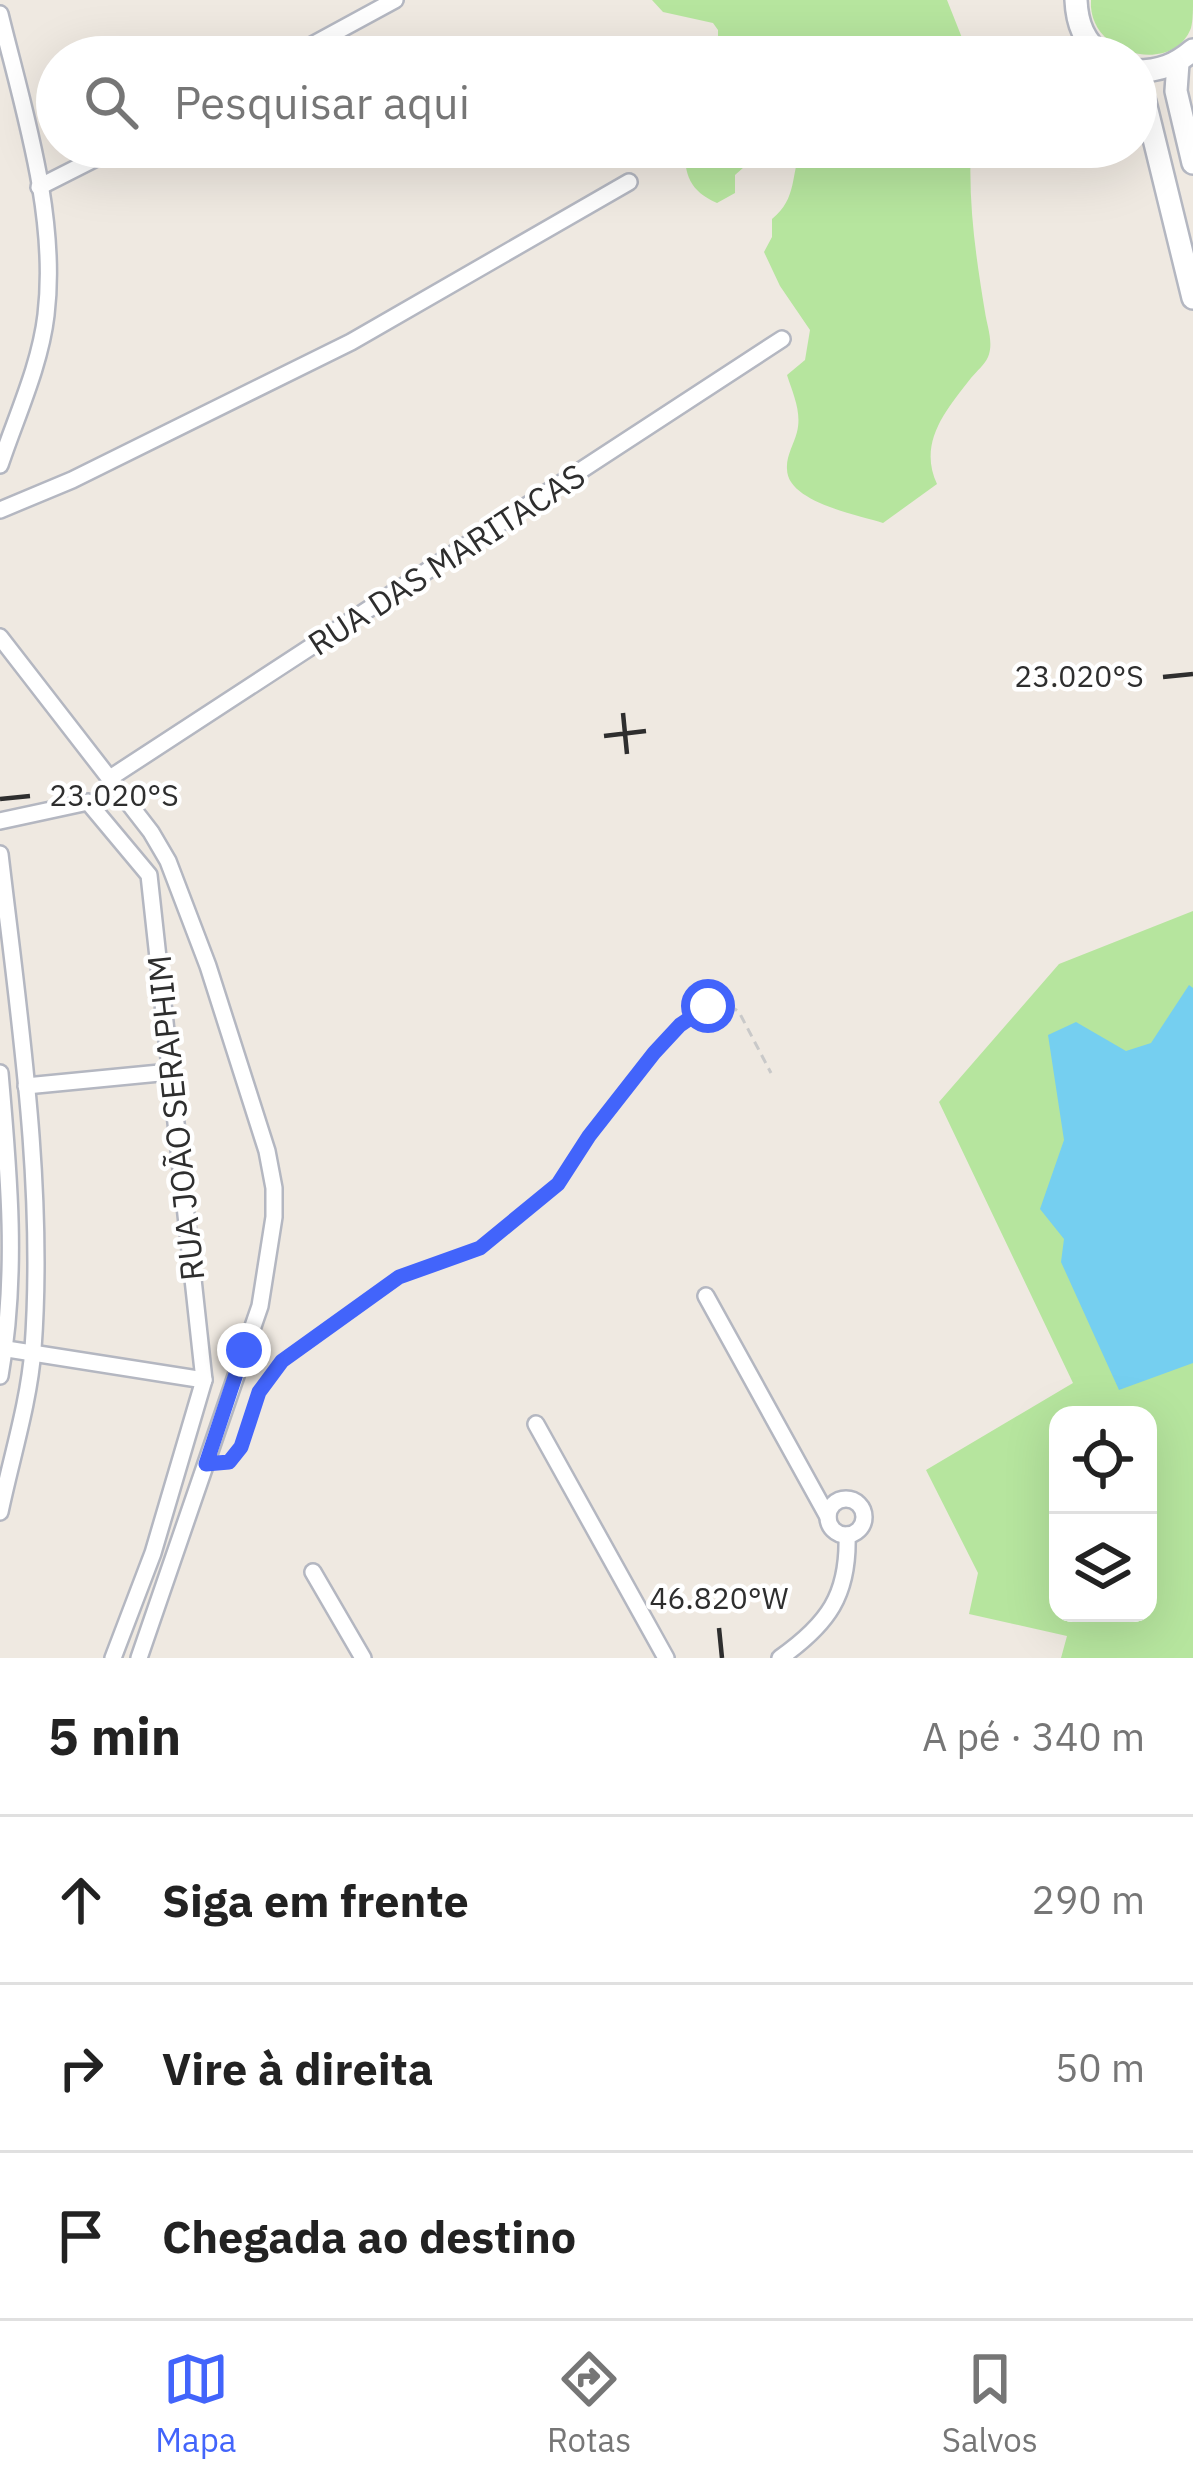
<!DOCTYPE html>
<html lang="pt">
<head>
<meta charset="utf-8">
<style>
  body { margin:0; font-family:"IBM Plex Sans",sans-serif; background:#f2f2f2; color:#222 }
  .controls { position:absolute; right:36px; bottom:36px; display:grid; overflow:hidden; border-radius:24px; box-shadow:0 12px 48px #0002 }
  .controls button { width:108px; height:108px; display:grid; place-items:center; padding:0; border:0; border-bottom:3px solid #e0e0e0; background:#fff; color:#222; font:60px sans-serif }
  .stop { position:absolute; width:36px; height:36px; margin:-27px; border:9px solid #4264fb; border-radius:50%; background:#fff }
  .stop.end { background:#4264fb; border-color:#fff; box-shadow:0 3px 12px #0008 }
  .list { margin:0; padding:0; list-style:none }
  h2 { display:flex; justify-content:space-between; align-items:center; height:156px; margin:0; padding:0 48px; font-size:51px }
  h2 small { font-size:39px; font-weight:400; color:#767676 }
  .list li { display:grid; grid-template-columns:78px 1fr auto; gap:36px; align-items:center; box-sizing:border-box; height:168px; padding:0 48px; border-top:3px solid #e0e0e0 }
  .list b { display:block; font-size:45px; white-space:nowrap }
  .list em { font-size:39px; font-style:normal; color:#767676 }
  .icon { flex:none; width:66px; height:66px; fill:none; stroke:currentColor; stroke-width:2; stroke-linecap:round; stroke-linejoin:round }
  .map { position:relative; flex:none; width:1193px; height:1658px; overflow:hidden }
  .search { position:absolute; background:#fff; box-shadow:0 12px 48px #0002; left:36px; right:36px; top:36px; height:132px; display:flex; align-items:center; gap:30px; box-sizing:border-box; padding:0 42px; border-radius:66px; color:#767676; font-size:45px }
  .sheet { height:660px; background:#fff }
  nav { display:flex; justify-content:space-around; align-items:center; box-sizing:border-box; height:168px; border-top:3px solid #e0e0e0; background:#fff; font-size:33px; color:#767676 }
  nav a { display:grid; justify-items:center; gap:6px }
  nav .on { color:#4264fb }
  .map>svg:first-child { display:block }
  .green { fill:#b6e59e; fill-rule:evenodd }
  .water { fill:#75cff0 }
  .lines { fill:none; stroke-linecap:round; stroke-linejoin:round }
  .street-casing { stroke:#b4b7c1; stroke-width:20 }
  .secondary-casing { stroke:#b4b7c1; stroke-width:26 }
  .path { stroke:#c9c9c9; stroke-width:3; stroke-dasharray:9 6; stroke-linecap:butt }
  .street { stroke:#fff; stroke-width:15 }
  .secondary { stroke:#fff; stroke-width:21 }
  .route { stroke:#4264fb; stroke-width:15 }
  .ticks { fill:none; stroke:#2e2e2e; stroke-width:4.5 }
  .labels { text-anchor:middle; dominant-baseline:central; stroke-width:9; stroke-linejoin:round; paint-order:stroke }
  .street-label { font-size:33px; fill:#2e2e2e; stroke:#fff }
  .ticks-label { font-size:30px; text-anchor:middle; fill:#2e2e2e; stroke:#fff; stroke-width:9; stroke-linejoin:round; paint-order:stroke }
</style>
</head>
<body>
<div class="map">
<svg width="1193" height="1658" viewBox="0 0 1193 1658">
  <rect width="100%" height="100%" fill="#efe9e1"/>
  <g class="green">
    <path d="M652 0H947L966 48 963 57H700L718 44V30L713 23 663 12Z"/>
    <path d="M1091 0H1193C1193 9 1193 20 1191 28 1173 76 1087 55 1091 0Z"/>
    <path d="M685 147H742L744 167 735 175V193L717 203C690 191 684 175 685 147Z"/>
    <path d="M802 147H971C968 203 976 258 985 312 987 326 994 343 988 357 985 364 976 372 971 378 945 411 918 443 937 484L883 523C858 515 787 502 787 469 786 456 794 444 797 432 802 412 793 394 787 375L805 360 810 330 780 286 764 252 772 237V219C798 198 790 175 802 147Z"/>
    <path d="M1193 911V1658H1061L1067 1636 969 1614 978 1573 926 1470 1073 1383 939 1102 1059 964ZM1058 1415H1148V1613H1058Z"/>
  </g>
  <path class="water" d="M1189 985 1193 988V1363L1119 1390 1061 1262 1064 1239 1040 1209 1064 1140 1048 1035 1076 1022 1126 1051 1151 1043Z"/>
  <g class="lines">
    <g class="street-casing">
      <g id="street">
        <path d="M0 14C23 108 58 216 46 315 40 366 16 417 0 465"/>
        <path d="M290 57 395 0"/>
        <path d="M39 187 118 147"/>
        <path d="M0 510 72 480 351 342 629 182"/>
        <path d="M0 637 151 832 168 861 208 966 267 1151 274 1188V1217L260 1306 139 1658"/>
        <path d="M110 778 782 339"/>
        <path d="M0 821 88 802 149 875 204 1380 153 1553 113 1658"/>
        <path d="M0 854C19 1017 45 1185 33 1349 29 1403 11 1459 0 1512"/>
        <path d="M0 1073C9 1174 18 1275 0 1376"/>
        <path d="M26 1086 170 1072"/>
        <path d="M706 1296 828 1517"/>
        <path d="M0 1348 204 1380"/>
        <path d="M536 1424 666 1658"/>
        <circle cx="846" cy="1517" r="18"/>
        <path d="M313 1572 363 1658"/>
        <path d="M780 1658C828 1624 849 1595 847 1535"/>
      </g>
    </g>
    <g class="secondary-casing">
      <g id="secondary">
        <path d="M1076 0C1077 24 1084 41 1103 57"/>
        <path d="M1178 63 1176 91 1193 163"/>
        <path d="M1136 71C1160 71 1175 65 1193 50"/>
        <path d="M1136 81 1145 102 1193 298"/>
      </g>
    </g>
    <path class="path" d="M226 1462C254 1442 253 1388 283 1360 309 1336 373 1289 404 1275 428 1264 459 1260 482 1246 507 1231 541 1204 560 1182 602 1129 654 1016 726 1003L739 1012 771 1073"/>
    <use href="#street" class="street"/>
    <use href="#secondary" class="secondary"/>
  </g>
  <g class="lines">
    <path class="route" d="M244 1350 206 1464 229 1462 241 1447 259 1392 282 1361 399 1277 480 1248 558 1184 589 1136 654 1053 680 1025 708 1006"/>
  </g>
  <path class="ticks" d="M1163 677 1193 674M623 713 627 754M604 736 646 731M0 799 30 796M719 1628 722 1658"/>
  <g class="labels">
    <g class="street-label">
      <text transform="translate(446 559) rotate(-33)">RUA DAS MARITACAS</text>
      <text transform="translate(175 1118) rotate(-96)">RUA JOÃO SERAPHIM</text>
    </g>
  </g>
  <g class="ticks-label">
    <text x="1079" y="687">23.020°S</text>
    <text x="114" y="806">23.020°S</text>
    <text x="719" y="1609">46.820°W</text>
  </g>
</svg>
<div class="controls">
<button><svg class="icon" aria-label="locate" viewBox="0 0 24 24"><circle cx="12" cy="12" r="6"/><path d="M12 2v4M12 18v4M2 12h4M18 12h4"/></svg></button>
<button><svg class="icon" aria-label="layers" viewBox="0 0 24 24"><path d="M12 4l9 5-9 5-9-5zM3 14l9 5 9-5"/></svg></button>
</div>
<div class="stop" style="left:708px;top:1006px"></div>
<div class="stop end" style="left:244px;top:1350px"></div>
<div class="search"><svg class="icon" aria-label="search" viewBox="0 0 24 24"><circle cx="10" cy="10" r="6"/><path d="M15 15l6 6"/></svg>Pesquisar aqui</div>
</div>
<section class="sheet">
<h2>5 min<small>A pé · 340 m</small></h2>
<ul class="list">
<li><svg class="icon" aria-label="ahead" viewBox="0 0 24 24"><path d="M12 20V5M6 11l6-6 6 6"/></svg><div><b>Siga em frente</b></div><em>290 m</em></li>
<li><svg class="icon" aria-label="right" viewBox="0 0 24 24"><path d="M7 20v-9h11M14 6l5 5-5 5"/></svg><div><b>Vire à direita</b></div><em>50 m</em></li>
<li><svg class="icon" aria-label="arrive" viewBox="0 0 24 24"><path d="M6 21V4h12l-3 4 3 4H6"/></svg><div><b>Chegada ao destino</b></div></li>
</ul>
</section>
<nav>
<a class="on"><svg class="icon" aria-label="map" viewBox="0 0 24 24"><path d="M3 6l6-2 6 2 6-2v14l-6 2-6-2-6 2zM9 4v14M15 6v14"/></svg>Mapa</a>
<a><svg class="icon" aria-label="directions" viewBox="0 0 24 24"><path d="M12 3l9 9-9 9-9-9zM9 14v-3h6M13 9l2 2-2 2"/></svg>Rotas</a>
<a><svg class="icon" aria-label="saved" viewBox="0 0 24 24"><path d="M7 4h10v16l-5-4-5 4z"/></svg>Salvos</a>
</nav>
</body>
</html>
